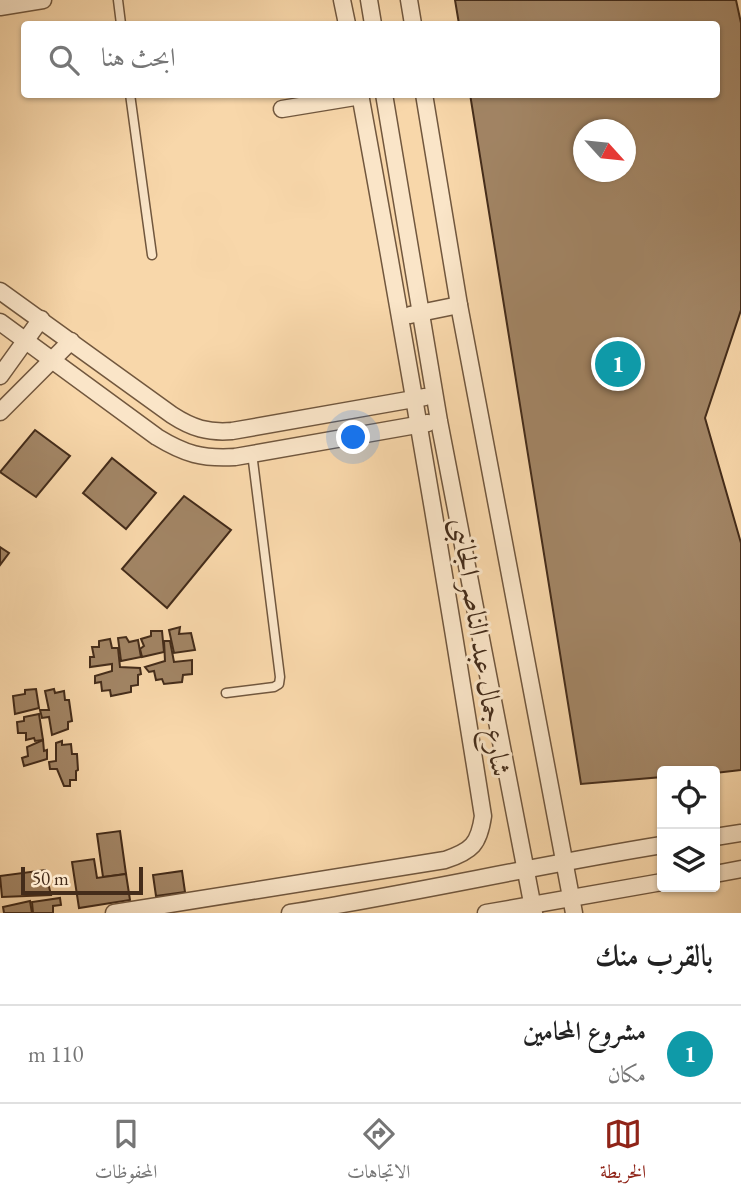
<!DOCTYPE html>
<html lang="ar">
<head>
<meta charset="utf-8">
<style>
  body { margin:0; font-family:"EB Garamond",Amiri,serif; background:#f6f6f6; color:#222; direction:rtl }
  .controls { position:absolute; right:21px; bottom:21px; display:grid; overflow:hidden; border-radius:7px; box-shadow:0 2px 5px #0004 }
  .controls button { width:63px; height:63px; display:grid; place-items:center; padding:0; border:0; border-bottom:2px solid #e0e0e0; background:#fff; color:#222; font:35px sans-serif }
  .compass { position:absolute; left:573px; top:119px; width:63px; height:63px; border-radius:50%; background:#fff; box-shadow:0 2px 5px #0004; rotate:117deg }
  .scale { position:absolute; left:21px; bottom:18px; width:122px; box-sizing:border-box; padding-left:7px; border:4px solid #442c1a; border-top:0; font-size:19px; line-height:24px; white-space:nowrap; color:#442c1a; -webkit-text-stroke:5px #fae5c8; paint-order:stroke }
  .you { position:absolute; left:354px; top:438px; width:24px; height:24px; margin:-18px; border:5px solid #fff; border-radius:50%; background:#1a73e8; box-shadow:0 0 0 10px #1a73e833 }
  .badge { display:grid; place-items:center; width:46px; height:46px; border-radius:50%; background:#8f2418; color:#fff; font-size:23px; font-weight:700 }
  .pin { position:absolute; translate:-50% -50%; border:4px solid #fff; box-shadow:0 2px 7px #0006 }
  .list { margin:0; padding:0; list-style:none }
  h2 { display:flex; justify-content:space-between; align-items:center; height:91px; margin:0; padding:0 28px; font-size:30px }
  h2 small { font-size:23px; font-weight:400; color:#767676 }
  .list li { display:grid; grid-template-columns:46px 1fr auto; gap:21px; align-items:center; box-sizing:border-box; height:98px; padding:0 28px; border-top:2px solid #e0e0e0 }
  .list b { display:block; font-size:26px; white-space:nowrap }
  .list p { margin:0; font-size:23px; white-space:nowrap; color:#767676 }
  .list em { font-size:23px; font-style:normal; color:#767676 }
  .icon { flex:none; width:38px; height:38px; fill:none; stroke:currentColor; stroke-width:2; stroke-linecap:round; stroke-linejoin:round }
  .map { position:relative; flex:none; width:741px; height:913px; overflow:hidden; direction:ltr }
  .search { position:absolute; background:#fff; box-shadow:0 2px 5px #0004; left:21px; right:21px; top:21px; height:77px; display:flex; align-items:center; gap:18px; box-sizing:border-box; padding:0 24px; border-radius:7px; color:#767676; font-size:26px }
  .sheet { height:189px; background:#fff }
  nav { display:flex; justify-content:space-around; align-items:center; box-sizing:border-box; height:98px; border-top:2px solid #e0e0e0; background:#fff; font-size:19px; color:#767676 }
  nav a { display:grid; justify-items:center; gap:4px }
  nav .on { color:#8f2418 }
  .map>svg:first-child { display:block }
  .building { fill:#a28565; stroke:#442c1a; stroke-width:2; fill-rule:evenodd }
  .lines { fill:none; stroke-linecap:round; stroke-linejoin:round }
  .service-casing { stroke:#71573e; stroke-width:11 }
  .minor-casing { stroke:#71573e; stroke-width:19 }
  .service { stroke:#fae5c8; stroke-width:8 }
  .minor { stroke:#fae5c8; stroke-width:16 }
  .labels { text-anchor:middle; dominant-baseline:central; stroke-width:6; stroke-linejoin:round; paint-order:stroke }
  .street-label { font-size:28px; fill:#442c1a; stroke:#fae5c8 }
</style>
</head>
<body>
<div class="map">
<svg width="741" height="913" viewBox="0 0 741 913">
  <rect width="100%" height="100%" fill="#f8d7aa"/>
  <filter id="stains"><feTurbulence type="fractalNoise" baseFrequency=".00286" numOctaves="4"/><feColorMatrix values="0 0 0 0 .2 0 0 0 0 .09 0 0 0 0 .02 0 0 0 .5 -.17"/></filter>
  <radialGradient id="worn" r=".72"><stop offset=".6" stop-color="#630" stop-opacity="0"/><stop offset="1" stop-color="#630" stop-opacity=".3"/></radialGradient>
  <g class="building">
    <path d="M455 0H736L741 23V310L705 418 741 543V770L715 773 662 771V777L581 784 470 94H716V24H459ZM584 130H626V172H584Z"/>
    <path d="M35 430 70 456 36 497 0 472Z"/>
    <path d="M112 458 156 493 126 529 83 493Z"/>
    <path d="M184 496 231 530 167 608 122 569Z"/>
    <path d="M0 547 9 553 0 565Z"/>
    <path d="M180 627 179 634 191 633 195 650 174 653 169 630Z"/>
    <path d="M151 631H162L164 652 142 657 140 649 144 646 141 639 151 636Z"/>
    <path d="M126 637 129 642 138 640 141 657 121 661 118 638Z"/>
    <path d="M110 639 112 648H118L120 667 140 668 141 674 138 675V685L131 686V692L111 696 110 690 102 691 101 682 95 683V676L112 671V664L90 667V657H94L92 647H99V641Z"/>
    <path d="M164 641H170L174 662 192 660V674L183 675 182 682 164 684 162 679 156 680 154 671 149 672 145 667 165 661Z"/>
    <path d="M36 689 39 708 15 714 13 696 25 694V690Z"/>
    <path d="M54 689 55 693 64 691 65 700H69L72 721 68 722V729L52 735 49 717 42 718 40 710H49L45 691Z"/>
    <path d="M39 714 43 740 35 741 34 738 26 740V733H18L17 722 24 721V717Z"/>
    <path d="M43 740 44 751 47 750V759L24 766 22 758 28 756 27 747Z"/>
    <path d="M62 741V745L71 744 72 754H77L78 770 76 771V780H70V786H64L57 769H50L49 762 56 761V743Z"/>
    <path d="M120 831 126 874 103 877 97 834Z"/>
    <path d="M94 859 97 878 126 874 130 900 79 908 72 862Z"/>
    <path d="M45 870 51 895 2 897 0 876Z"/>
    <path d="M182 871 185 892 156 896 153 875Z"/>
    <path d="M60 898 61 905 53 906V913H33L32 902Z"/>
    <path d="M30 901 32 913H4L3 907Z"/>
  </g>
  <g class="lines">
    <g class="service-casing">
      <g id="service">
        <path d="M118 0 121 24"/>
        <path d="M130 94 152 255"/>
        <path d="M226 693 274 687 279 684 280 677 252 453"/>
      </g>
    </g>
    <g class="minor-casing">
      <g id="minor">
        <path d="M342 0 347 24"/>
        <path d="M369 0 373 24"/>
        <path d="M409 0 413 24"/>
        <path d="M0 7 43 0"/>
        <path d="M384 94 439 421 534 913"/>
        <path d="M424 94 459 305 574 913"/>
        <path d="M282 109 361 96"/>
        <path d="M0 291 172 415C192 428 208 433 232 431L425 397"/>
        <path d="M410 315 459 305"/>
        <path d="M0 322 157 437C185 454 202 459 235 457L428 423"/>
        <path d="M0 376 41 319"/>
        <path d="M0 412 71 341"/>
        <path d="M715 837 741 833"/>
        <path d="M715 874 741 869"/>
        <path d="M114 913 445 860C472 851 479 844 483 816 445 575 404 334 360 94"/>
        <path d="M290 913C415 893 538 865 662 845"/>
        <path d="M486 913 662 882"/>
      </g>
    </g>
    <use href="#service" class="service"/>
    <use href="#minor" class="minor"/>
  </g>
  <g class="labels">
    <g class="street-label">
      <text transform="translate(482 647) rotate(81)">شارع جمال عبد الناصر الجانبى</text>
    </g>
  </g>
  <rect width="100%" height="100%" filter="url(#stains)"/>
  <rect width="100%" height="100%" fill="url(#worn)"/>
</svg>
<div class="controls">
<button><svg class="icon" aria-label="locate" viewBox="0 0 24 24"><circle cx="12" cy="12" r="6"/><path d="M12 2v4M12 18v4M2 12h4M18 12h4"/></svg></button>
<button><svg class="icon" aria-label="layers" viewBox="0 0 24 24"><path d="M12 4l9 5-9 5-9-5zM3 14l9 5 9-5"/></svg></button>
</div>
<svg class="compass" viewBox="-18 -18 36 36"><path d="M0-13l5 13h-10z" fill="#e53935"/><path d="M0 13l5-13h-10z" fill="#767676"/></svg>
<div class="scale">50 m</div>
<div class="you"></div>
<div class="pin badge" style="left:618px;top:364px;background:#0f9aa8">1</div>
<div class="search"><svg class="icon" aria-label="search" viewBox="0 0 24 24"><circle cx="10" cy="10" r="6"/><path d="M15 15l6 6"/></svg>ابحث هنا</div>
</div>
<section class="sheet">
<h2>بالقرب منك<small></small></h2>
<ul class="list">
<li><span class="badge" style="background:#0f9aa8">1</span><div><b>مشروع المحامين</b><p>مكان</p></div><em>110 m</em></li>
</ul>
</section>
<nav>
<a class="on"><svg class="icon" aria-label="map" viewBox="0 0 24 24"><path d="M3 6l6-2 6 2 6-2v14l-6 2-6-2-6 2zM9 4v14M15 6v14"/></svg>الخريطة</a>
<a><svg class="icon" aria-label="directions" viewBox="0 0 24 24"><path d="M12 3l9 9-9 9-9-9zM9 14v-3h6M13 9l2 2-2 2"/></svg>الاتجاهات</a>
<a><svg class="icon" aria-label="saved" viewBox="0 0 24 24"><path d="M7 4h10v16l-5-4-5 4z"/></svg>المحفوظات</a>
</nav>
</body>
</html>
